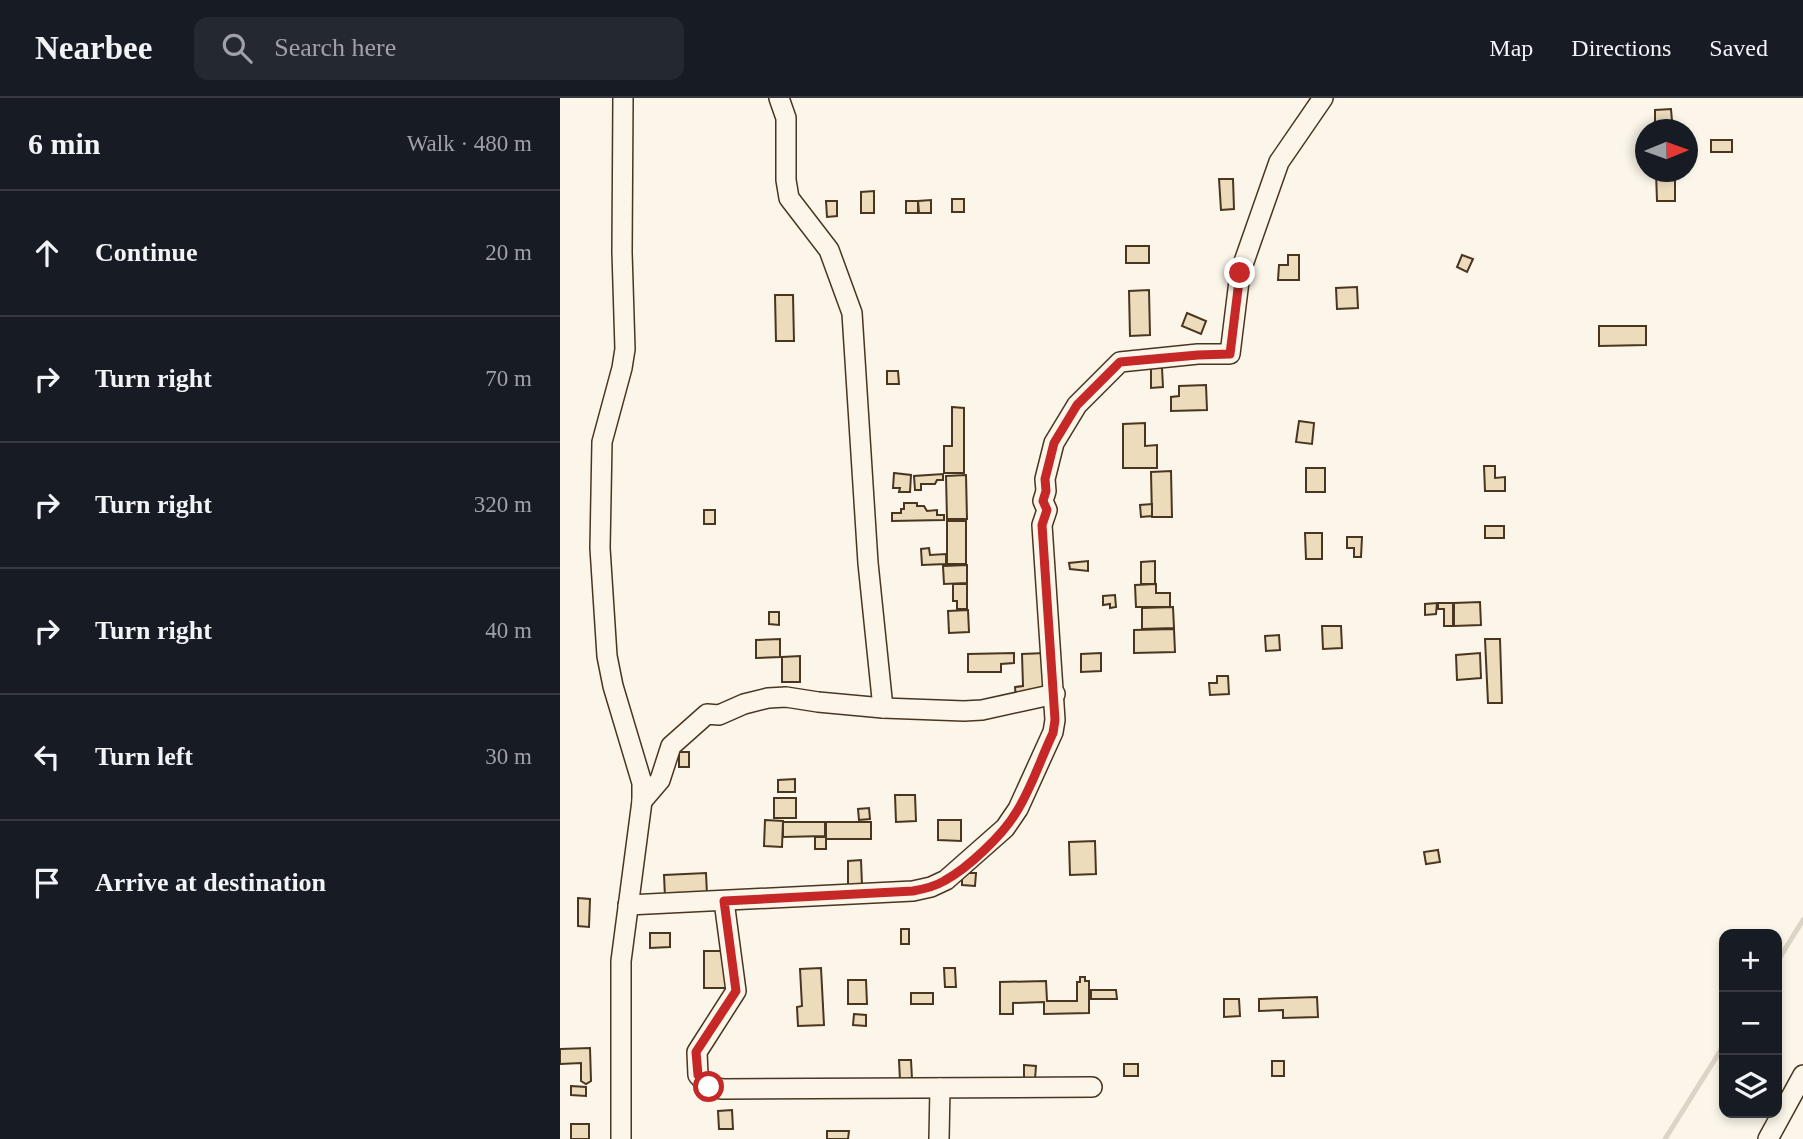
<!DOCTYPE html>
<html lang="en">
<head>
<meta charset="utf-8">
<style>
  body { margin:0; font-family:"Times New Roman",serif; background:#242831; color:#f1f3f6 }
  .controls { position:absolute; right:21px; bottom:21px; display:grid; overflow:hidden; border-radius:14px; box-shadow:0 4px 10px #0003 }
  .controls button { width:63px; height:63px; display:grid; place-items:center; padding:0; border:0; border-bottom:2px solid #363941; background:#171b24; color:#f1f3f6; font:35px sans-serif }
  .compass { position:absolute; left:1075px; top:21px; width:63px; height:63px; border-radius:50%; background:#171b24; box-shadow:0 4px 10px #0003; rotate:89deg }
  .stop { position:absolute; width:21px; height:21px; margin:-16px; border:5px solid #c62828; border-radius:50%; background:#fff }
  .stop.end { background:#c62828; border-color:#fff; box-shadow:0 2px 7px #0008 }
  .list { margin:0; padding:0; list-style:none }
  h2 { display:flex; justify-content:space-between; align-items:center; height:91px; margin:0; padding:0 28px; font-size:30px }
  h2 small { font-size:23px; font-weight:400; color:#9ea1a6 }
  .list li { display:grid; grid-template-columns:46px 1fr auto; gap:21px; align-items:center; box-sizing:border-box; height:126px; padding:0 28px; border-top:2px solid #363941 }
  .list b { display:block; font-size:26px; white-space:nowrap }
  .list em { font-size:23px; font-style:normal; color:#9ea1a6 }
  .icon { flex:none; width:38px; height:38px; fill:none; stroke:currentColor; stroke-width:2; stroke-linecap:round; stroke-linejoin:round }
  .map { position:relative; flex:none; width:1243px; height:1041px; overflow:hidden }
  header { display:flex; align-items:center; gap:42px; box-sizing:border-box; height:98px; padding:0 35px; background:#171b24; border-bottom:2px solid #363941 }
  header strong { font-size:33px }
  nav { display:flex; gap:38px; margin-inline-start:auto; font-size:24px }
  .search { width:490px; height:63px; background:#242831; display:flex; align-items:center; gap:18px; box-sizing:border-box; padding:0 24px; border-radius:14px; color:#9ea1a6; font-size:26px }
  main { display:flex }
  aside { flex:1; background:#171b24 }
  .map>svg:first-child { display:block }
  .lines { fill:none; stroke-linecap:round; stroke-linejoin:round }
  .stream { stroke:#dcd4c6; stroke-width:5 }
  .building { fill:#ecdcbc; stroke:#4a3520; stroke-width:2 }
  .minor-casing { stroke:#4a3520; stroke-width:22 }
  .minor { stroke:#fbf6e9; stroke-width:19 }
  .route { stroke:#c62828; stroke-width:9 }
</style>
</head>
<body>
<header>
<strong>Nearbee</strong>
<div class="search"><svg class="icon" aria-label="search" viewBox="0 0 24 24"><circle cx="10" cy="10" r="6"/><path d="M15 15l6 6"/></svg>Search here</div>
<nav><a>Map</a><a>Directions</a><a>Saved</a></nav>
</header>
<main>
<aside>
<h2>6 min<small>Walk · 480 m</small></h2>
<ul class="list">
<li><svg class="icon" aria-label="ahead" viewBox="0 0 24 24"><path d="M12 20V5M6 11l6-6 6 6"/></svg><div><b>Continue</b></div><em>20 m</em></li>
<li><svg class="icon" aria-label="right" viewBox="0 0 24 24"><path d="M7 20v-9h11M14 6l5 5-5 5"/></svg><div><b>Turn right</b></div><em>70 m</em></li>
<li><svg class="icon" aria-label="right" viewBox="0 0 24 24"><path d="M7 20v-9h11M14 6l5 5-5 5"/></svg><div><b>Turn right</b></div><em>320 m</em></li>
<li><svg class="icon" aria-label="right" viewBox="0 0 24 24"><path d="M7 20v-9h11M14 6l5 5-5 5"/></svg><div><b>Turn right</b></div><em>40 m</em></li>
<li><svg class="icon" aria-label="left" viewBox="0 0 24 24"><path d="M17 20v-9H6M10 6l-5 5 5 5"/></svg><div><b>Turn left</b></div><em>30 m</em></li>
<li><svg class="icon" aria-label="arrive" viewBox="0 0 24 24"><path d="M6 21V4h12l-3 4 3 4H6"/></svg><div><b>Arrive at destination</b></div></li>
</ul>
</aside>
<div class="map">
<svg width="1243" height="1041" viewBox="0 0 1243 1041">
  <rect width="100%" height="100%" fill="#fbf6e9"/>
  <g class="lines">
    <g class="stream">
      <path d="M1217 864 1243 822"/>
      <path d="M1105 1041 1164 947"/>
    </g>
  </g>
  <g class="building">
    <path d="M1111 11 1112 23 1095 24V12Z"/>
    <rect x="1151" y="42" width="21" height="12"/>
    <path d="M1096 74H1115V103H1097Z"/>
    <path d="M659 81H673L674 111 661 112Z"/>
    <path d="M314 93V115H301V94Z"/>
    <rect x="392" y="101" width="12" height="13"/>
    <path d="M371 102V115H359L358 103Z"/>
    <path d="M266 103H277V118L267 119Z"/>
    <rect x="346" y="103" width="12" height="12"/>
    <rect x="566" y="148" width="23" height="17"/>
    <path d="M728 157H739V182H718L719 167H728Z"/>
    <path d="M902 157 913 161 907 174 897 169Z"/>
    <path d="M797 189 798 210 777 211 776 190Z"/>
    <path d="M589 192 590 237 570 238 569 193Z"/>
    <path d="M215 197H233L234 243H216Z"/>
    <path d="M627 215 646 223 641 236 622 228Z"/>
    <path d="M1039 228H1086V247L1039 248Z"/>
    <path d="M591 270H602L603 289 591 290Z"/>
    <path d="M327 273H338L339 286H327Z"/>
    <path d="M646 287 647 312 611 313V299L619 298V288Z"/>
    <path d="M392 309 404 310V375H384V348H392Z"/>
    <path d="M739 323 754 325 752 346 736 344Z"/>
    <path d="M585 325V348L597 347V370H563V326Z"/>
    <path d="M924 368H935V380L945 379V393H925Z"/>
    <rect x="746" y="370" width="19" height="24"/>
    <path d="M611 373 612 419H592L591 374Z"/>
    <path d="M334 375 351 377 350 394H339L340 390H333Z"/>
    <path d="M383 376V382H377L375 386H361V392H355L354 378Z"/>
    <path d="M406 377 407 421H387L386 378Z"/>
    <path d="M344 405H357V408H364L367 413 377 412V417H384V422L332 423V415H341V411H344Z"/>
    <path d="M592 406V418L581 419 580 407Z"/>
    <rect x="144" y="412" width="11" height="14"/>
    <rect x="387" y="423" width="19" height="43"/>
    <rect x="925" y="428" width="19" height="12"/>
    <path d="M745 435H762V461H746Z"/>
    <path d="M787 439H802L801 459H794V450H787Z"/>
    <path d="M369 450 370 457 386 456V466L362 467 361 451Z"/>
    <path d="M528 463V473L510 471 509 465Z"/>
    <path d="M595 463V486H581V464Z"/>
    <path d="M407 467V485L384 486 383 468Z"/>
    <path d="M393 486H407V511H397V503H393Z"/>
    <path d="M596 486V495H610V509H576L575 487Z"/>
    <path d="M555 497 556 509 550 510V506L543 507V498Z"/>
    <path d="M920 504 921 527 894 528V505Z"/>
    <path d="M877 505 876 516 865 517V506Z"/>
    <path d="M878 505H893V528H884V511H878Z"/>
    <path d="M613 509 614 530 582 531V510Z"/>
    <path d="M408 512 409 534 389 535 388 513Z"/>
    <path d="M209 514H219V527L209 526Z"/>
    <path d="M762 528H781L782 550 763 551Z"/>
    <path d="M614 531 615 554 574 555V532Z"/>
    <path d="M719 537 720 552 706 553 705 538Z"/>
    <path d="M220 541V559L196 560V542Z"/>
    <path d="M925 541H940L942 605H928Z"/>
    <path d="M454 555V565L441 566V574H408V556Z"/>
    <path d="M485 555 487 599 456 600 455 589 463 588 462 556Z"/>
    <path d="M541 555V573L521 574V556Z"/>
    <path d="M920 555 921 580 897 582 896 557Z"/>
    <path d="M240 558V584H222V559Z"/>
    <path d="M657 578H668L669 596 650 597 649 585H657Z"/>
    <rect x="119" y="654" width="10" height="15"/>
    <path d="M235 681V694H218V682Z"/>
    <path d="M335 697H355L356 723 336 724Z"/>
    <rect x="214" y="700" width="22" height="20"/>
    <path d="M309 710 310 721 299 722 298 711Z"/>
    <path d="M205 722 223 723 222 749 204 748Z"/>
    <path d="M378 722H401V743L378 742Z"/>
    <path d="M223 724H265V738L223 739Z"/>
    <rect x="266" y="724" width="45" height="17"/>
    <rect x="255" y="739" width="11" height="12"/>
    <path d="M535 743 536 776 510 777 509 744Z"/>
    <path d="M878 752 880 764 866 766 864 754Z"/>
    <path d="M301 762 302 787H288V763Z"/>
    <path d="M146 775 147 797 105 799 104 777Z"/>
    <path d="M402 775H416L415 788 402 787Z"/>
    <path d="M18 800 30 801 29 829 18 828Z"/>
    <rect x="341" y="831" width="8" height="15"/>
    <path d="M90 835H110V849L90 850Z"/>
    <rect x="144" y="853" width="22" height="37"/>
    <path d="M261 870 264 927 238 928 237 909 242 908 240 871Z"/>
    <path d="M384 870H395L396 889H385Z"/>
    <path d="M520 879H525V883H529V915L484 916V904L453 905V916H440V884L486 883 487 903H517V884H520Z"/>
    <path d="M288 882H306L307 906H288Z"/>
    <path d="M531 892H556L557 901H531Z"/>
    <rect x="351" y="895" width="22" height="11"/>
    <path d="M757 899 758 919 723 920V912L699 913V901Z"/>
    <path d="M664 901H679L680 918 664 919Z"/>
    <path d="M294 916 306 917V928L293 927Z"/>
    <path d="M30 950 31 983 26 986 21 983V965L0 966V951Z"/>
    <path d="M339 962H351L352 981 340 982Z"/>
    <rect x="712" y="963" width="12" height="15"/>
    <rect x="564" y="966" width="14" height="12"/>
    <path d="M464 967 476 968 475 981H464Z"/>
    <path d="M11 988 26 989V998L11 997Z"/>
    <path d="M172 1012 173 1031H159L158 1013Z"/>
    <rect x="11" y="1026" width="18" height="15"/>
    <path d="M267 1033H289L288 1041H267Z"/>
  </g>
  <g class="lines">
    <g class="minor-casing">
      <g id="minor">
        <path d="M219 0 226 20V82L229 100 269 152 292 215 308 465 323 610"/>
        <path d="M82 703 100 682 111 648 147 616 159 617 184 606 208 600 226 599 258 604 323 610 404 613 422 612 495 596"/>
        <path d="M164 803 176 893 137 954 138 977 149 989 163 991 532 989"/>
        <path d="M68 807 353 793 371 789 386 782 445 730 458 711 493 634 495 622 482 427 487 412 483 403 486 393 485 381 494 345 517 307 560 264 638 256H670L680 175 719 64 763 0"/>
        <path d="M61 1041V863L82 703V685L53 588 47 558 40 450 42 344 62 270 65 251 62 154 63 0"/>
        <path d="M379 1041 380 990"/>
        <path d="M1208 1041 1243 977"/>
      </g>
    </g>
    <use href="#minor" class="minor"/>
  </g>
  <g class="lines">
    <path class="route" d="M149 989 138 977 136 954 176 893 164 803 353 793C364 791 374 789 384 783 408 770 443 737 457 713 472 689 481 660 493 635L495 622 482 427 487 412 483 403 486 393 485 381 494 345 517 307 560 264 638 257 670 256 680 175"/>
  </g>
</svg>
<div class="controls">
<button>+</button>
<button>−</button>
<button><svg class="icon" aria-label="layers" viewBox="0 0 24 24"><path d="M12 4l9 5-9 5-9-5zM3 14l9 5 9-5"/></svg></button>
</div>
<svg class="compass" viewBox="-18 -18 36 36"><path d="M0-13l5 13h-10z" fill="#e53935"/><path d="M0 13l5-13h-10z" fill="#9ea1a6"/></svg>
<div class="stop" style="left:149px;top:989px"></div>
<div class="stop end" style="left:680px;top:175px"></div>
</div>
</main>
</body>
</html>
